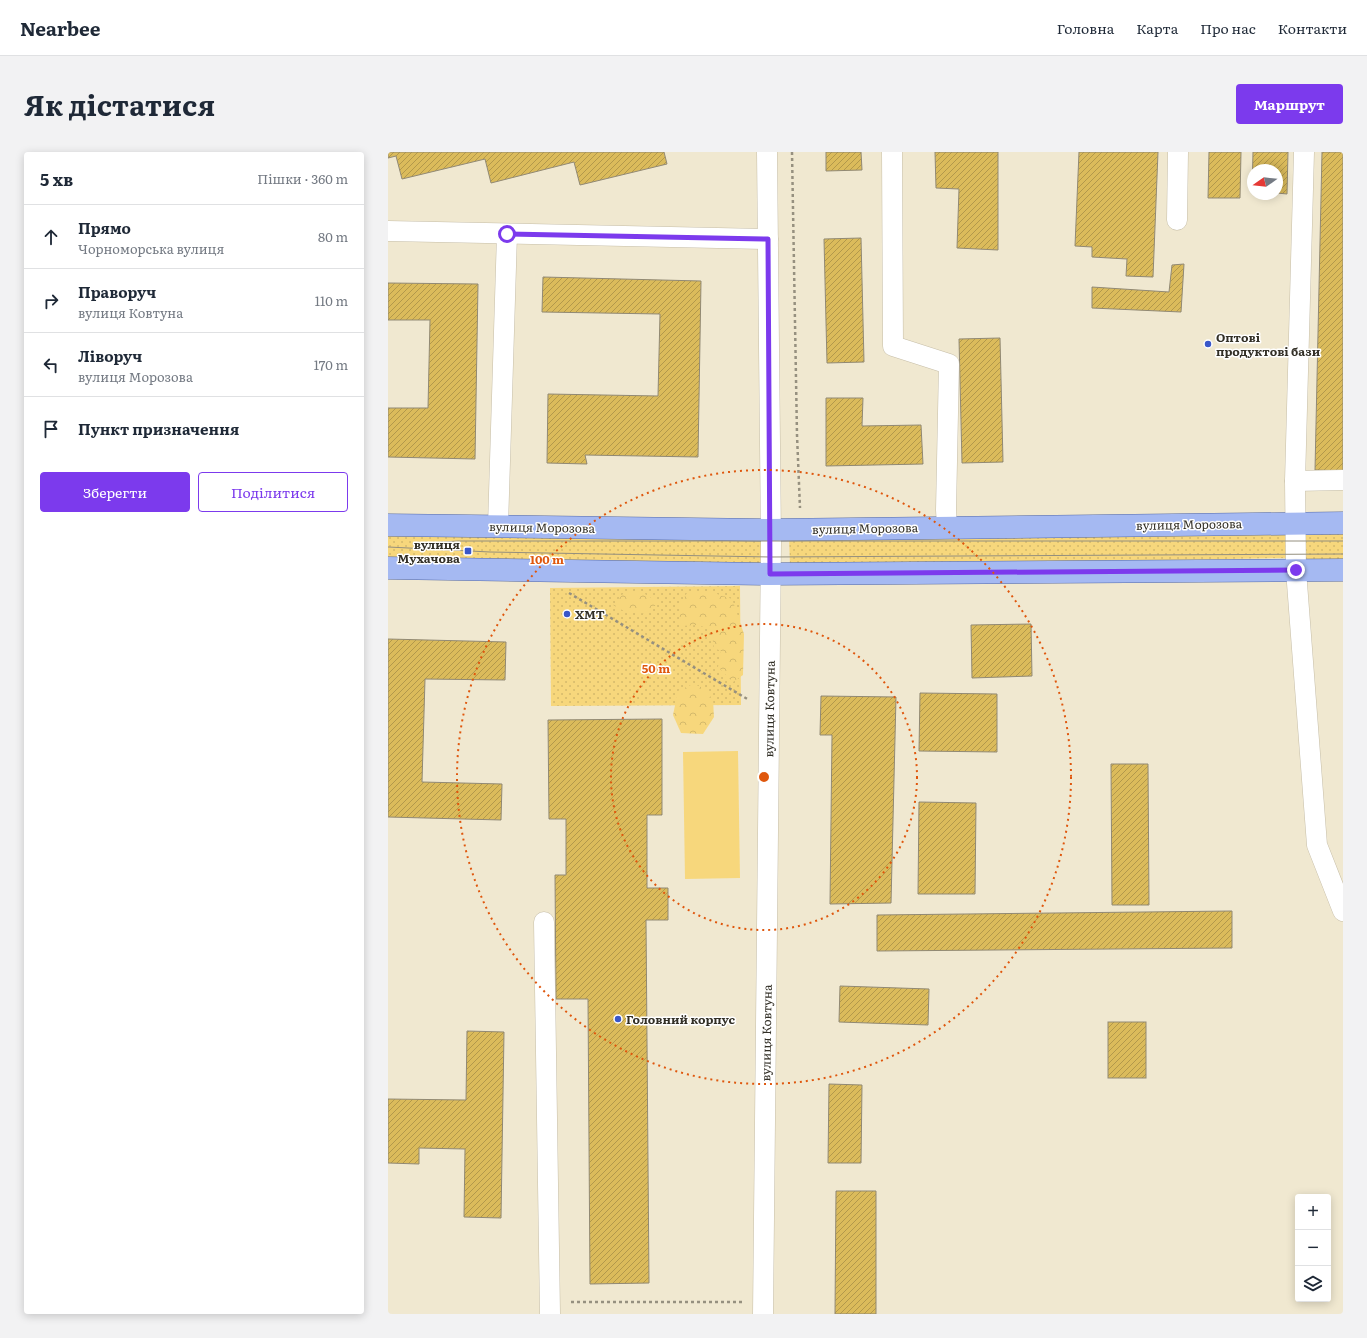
<!DOCTYPE html>
<html lang="uk">
<head>
<meta charset="utf-8">
<style>
  body { margin:0; font-family:Literata,serif; background:#f2f2f3; color:#1f2937 }
  .controls { position:absolute; right:12px; bottom:12px; display:grid; overflow:hidden; border-radius:4px; box-shadow:0 2px 10px #0003 }
  .controls button { width:36px; height:36px; display:grid; place-items:center; padding:0; border:0; border-bottom:1px solid #e0e1e3; background:#fff; color:#1f2937; font:20px sans-serif }
  .compass { position:absolute; left:859px; top:12px; width:36px; height:36px; border-radius:50%; background:#fff; box-shadow:0 2px 10px #0003; rotate:256deg }
  .stop { position:absolute; width:12px; height:12px; margin:-9px; border:3px solid #7c3aed; border-radius:50%; background:#fff }
  .stop.end { background:#7c3aed; border-color:#fff; box-shadow:0 1px 4px #0008 }
  .list { margin:0; padding:0; list-style:none }
  h2 { display:flex; justify-content:space-between; align-items:center; height:52px; margin:0; padding:0 16px; font-size:17px }
  h2 small { font-size:13px; font-weight:400; color:#747a83 }
  .list li { display:grid; grid-template-columns:26px 1fr auto; gap:12px; align-items:center; box-sizing:border-box; height:64px; padding:0 16px; border-top:1px solid #e0e1e3 }
  .list b { display:block; font-size:15px; white-space:nowrap }
  .list p { margin:0; font-size:13px; white-space:nowrap; color:#747a83 }
  .list em { font-size:13px; font-style:normal; color:#747a83 }
  .actions { display:flex; gap:8px; padding:12px 16px }
  .actions a { flex:1; padding:9px 0; border:1px solid #7c3aed; border-radius:4px; text-align:center; font-size:14px; color:#7c3aed }
  .actions .main { background:#7c3aed; color:#fff }
  .icon { flex:none; width:22px; height:22px; fill:none; stroke:currentColor; stroke-width:2; stroke-linecap:round; stroke-linejoin:round }
  .map { position:relative; flex:none; width:955px; height:1162px; overflow:hidden; border-radius:4px }
  header { display:flex; align-items:center; gap:24px; box-sizing:border-box; height:56px; padding:0 20px; background:#fff; border-bottom:1px solid #e0e1e3 }
  header strong { font-size:19px }
  nav { display:flex; gap:22px; margin-inline-start:auto; font-size:14px }
  .intro { display:flex; align-items:center; justify-content:space-between; box-sizing:border-box; height:96px; padding:0 24px }
  h1 { margin:0; font-size:28px }
  .button { padding:10px 18px; border-radius:4px; background:#7c3aed; color:#fff; font-size:14px; font-weight:700 }
  main { display:flex; gap:24px; padding:0 24px }
  aside { flex:1; background:#fff; border-radius:4px; box-shadow:0 2px 10px #0003 }
  .map>svg:first-child { display:block }
  .grass { fill:url(#grass-dots) }
  .forest { fill:url(#forest-crowns) }
  .park { fill:#f7d77c }
  .building { fill:url(#building-hatch); stroke:#918974 }
  .lines { fill:none; stroke-linecap:round; stroke-linejoin:round }
  .minor-casing { stroke:#c6bea8; stroke-width:21 }
  .major-casing { stroke:#566aa5; stroke-width:23 }
  .path { stroke:#96907f; stroke-width:2.5; stroke-dasharray:3 3; stroke-linecap:butt }
  .minor { stroke:#fff; stroke-width:20 }
  .major { stroke:#a5b9f2; stroke-width:22 }
  .tram { stroke:#948f7e; stroke-width:1 }
  .route { stroke:#7c3aed; stroke-width:5 }
  .ring { fill:none; stroke:#df570d; stroke-width:2; stroke-dasharray:2 4 }
  .poi-dot { fill:#3957c9; stroke:#fff; stroke-width:1.5 }
  .labels { text-anchor:middle; dominant-baseline:central; stroke-width:3; stroke-linejoin:round; paint-order:stroke }
  .poi-label { font-size:12px; font-weight:bold; fill:#322f26; stroke:#fff; text-anchor:start }
  .street-label { font-size:12px; fill:#322f26; stroke:#fff }
  .centre { fill:#df570d; stroke:#fff; stroke-width:2 }
  .ring-label { font-size:12px; text-anchor:middle; font-weight:bold; fill:#df570d; stroke:#fff; stroke-width:3; stroke-linejoin:round; paint-order:stroke }
</style>
</head>
<body>
<header>
<strong>Nearbee</strong>
<nav><a>Головна</a><a>Карта</a><a>Про нас</a><a>Контакти</a></nav>
</header>
<div class="intro"><h1>Як дістатися</h1><a class="button">Маршрут</a></div>
<main>
<aside>
<h2>5 хв<small>Пішки · 360 m</small></h2>
<ul class="list">
<li><svg class="icon" aria-label="ahead" viewBox="0 0 24 24"><path d="M12 20V5M6 11l6-6 6 6"/></svg><div><b>Прямо</b><p>Чорноморська вулиця</p></div><em>80 m</em></li>
<li><svg class="icon" aria-label="right" viewBox="0 0 24 24"><path d="M7 20v-9h11M14 6l5 5-5 5"/></svg><div><b>Праворуч</b><p>вулиця Ковтуна</p></div><em>110 m</em></li>
<li><svg class="icon" aria-label="left" viewBox="0 0 24 24"><path d="M17 20v-9H6M10 6l-5 5 5 5"/></svg><div><b>Ліворуч</b><p>вулиця Морозова</p></div><em>170 m</em></li>
<li><svg class="icon" aria-label="arrive" viewBox="0 0 24 24"><path d="M6 21V4h12l-3 4 3 4H6"/></svg><div><b>Пункт призначення</b></div></li>
</ul>
<div class="actions"><a class="main">Зберегти</a><a>Поділитися</a></div>
</aside>
<div class="map">
<svg width="955" height="1162" viewBox="0 0 955 1162">
  <defs>
    <pattern id="grass-dots" width="8" height="8" patternUnits="userSpaceOnUse"><rect width="8" height="8" fill="#f7d77c"/><path d="M2 2h.1M6 6h.1" fill="none" stroke="#d4b96b" stroke-width="1.8" stroke-linecap="round"/></pattern>
    <pattern id="forest-crowns" width="20" height="18" patternUnits="userSpaceOnUse"><rect width="20" height="18" fill="#f7d77c"/><path d="M2 6a3 3 0 1 1 6 0M12 15a3 3 0 1 1 6 0" fill="none" stroke="#d4b96b"/></pattern>
    <pattern id="building-hatch" width="6" height="6" patternUnits="userSpaceOnUse"><rect width="6" height="6" fill="#dbbb5b"/><path d="M-1 1l2-2M0 6l6-6M5 7l2-2" fill="none" stroke="#b2984b"/></pattern>
  </defs>
  <rect width="100%" height="100%" fill="#f0e8d0"/>
  <g class="grass">
    <path d="M0 379 377 383 378 416 0 410Z"/>
    <path d="M903 382V406L402 414 401 384Z"/>
    <path d="M917 382H955V410L916 411Z"/>
    <path d="M352 434 353 553 163 554 162 436Z"/>
  </g>
  <g class="forest">
    <path d="M250 438 270 450 260 462 236 459 225 453 235 442Z"/>
    <path d="M299 441H326L344 447 356 482 355 523 345 530 330 515 333 499 326 496 323 477 309 473 292 474 291 454Z"/>
    <path d="M305 532 316 536 325 548 326 565 315 582 293 581 285 563 290 539Z"/>
  </g>
  <path class="park" d="M350 599 352 726 297 727 295 600Z"/>
  <g class="building">
    <path d="M0 0H276L279 12 192 33 186 10 103 31 97 7 14 27 8 4 0 6Z"/>
    <path d="M438 0H473L474 18 438 19Z"/>
    <path d="M547 0H610V98L569 96 571 37 548 36Z"/>
    <path d="M691 0H770L765 125 738 124 739 107 704 105V95L687 94Z"/>
    <path d="M821 0H853L852 46H820Z"/>
    <path d="M865 0H900L899 42 889 41V18H865V41H864Z"/>
    <path d="M934 0H955V319L927 318Z"/>
    <path d="M473 86 476 210 439 211 436 87Z"/>
    <path d="M796 112 793 160 704 156V135L781 140 784 113Z"/>
    <path d="M155 125 313 129 310 305 197 303 199 312 159 311 160 242 270 244 272 162 154 160Z"/>
    <path d="M0 131 90 132 87 307 0 305V256H40L42 168H0Z"/>
    <path d="M612 186 615 310 574 311 571 187Z"/>
    <path d="M438 246H475L474 274 533 273 535 312 438 314Z"/>
    <path d="M643 472 644 524 584 526 583 473Z"/>
    <path d="M0 487 118 490 117 528 37 527 34 630 114 632 113 668 0 665Z"/>
    <path d="M532 541 609 542V600L531 599Z"/>
    <path d="M433 544 508 545 503 751 442 752 444 583H432Z"/>
    <path d="M274 567V663H259V736H280V768H258L261 1131 202 1132 200 847H168L167 723H178V667H161L160 568Z"/>
    <path d="M723 612H760L761 753H724Z"/>
    <path d="M531 650 588 651 587 742H530Z"/>
    <path d="M844 759V796L489 799V763Z"/>
    <path d="M452 834 541 837 540 873 451 870Z"/>
    <rect x="720" y="870" width="38" height="56"/>
    <path d="M79 879 116 880 113 1066 76 1065 77 997 31 996V1012L0 1011V947L78 948Z"/>
    <path d="M441 932 474 933 473 1011H440Z"/>
    <path d="M448 1039H488V1162H447Z"/>
  </g>
  <g class="lines">
    <g class="minor-casing">
      <g id="minor">
        <path d="M504 0 505 194 561 212 558 358 559 375"/>
        <path d="M916 0 907 329 908 418 929 693 955 759"/>
        <path d="M789 68 790 0"/>
        <path d="M0 79 380 87"/>
        <path d="M907 329 955 328"/>
        <path d="M110 374 119 82"/>
        <path d="M156 770 162 1162"/>
        <path d="M375 1162 383 390 379 0"/>
      </g>
    </g>
    <g class="major-casing">
      <g id="major">
        <path d="M0 373 382 378 955 371"/>
        <path d="M0 416 382 422 955 418"/>
      </g>
    </g>
    <g class="path">
      <path d="M404 0 409 283 412 356"/>
      <path d="M181 441 361 548"/>
      <path d="M183 1150H356"/>
    </g>
    <use href="#minor" class="minor"/>
    <use href="#major" class="major"/>
    <g class="tram">
      <path d="M25 392 70 389H955"/>
      <path d="M0 395 102 400 382 405 955 402"/>
    </g>
  </g>
  <g class="lines">
    <path class="route" d="M119 82 380 87 382 422 908 418"/>
  </g>
  <g class="ring">
    <circle cx="376" cy="625" r="153"/>
    <circle cx="376" cy="625" r="307"/>
  </g>
  <g class="poi-dot">
    <circle cx="820" cy="192" r="4"/>
    <rect x="76" y="395" width="8" height="8" rx="2"/>
    <circle cx="179" cy="462" r="4"/>
    <circle cx="230" cy="867" r="4"/>
  </g>
  <g class="labels">
    <g class="poi-label">
      <text x="828" y="185">Оптові<tspan x="828" dy="14">продуктові бази</tspan></text>
      <text x="72" y="392" text-anchor="end">вулиця<tspan x="72" dy="14">Мухачова</tspan></text>
      <text x="187" y="462">ХМТ</text>
      <text x="238" y="867">Головний корпус</text>
    </g>
    <g class="street-label">
      <text transform="translate(801 372) rotate(-1)">вулиця Морозова</text>
      <text transform="translate(154 375) rotate(1)">вулиця Морозова</text>
      <text transform="translate(477 376) rotate(-1)">вулиця Морозова</text>
      <text transform="translate(381 557) rotate(-89)">вулиця Ковтуна</text>
      <text transform="translate(378 881) rotate(-89)">вулиця Ковтуна</text>
    </g>
  </g>
  <circle cx="376" cy="625" r="6" class="centre"/>
  <g class="ring-label">
    <text x="159" y="412">100 m</text>
    <text x="268" y="521">50 m</text>
  </g>
</svg>
<div class="controls">
<button>+</button>
<button>−</button>
<button><svg class="icon" aria-label="layers" viewBox="0 0 24 24"><path d="M12 4l9 5-9 5-9-5zM3 14l9 5 9-5"/></svg></button>
</div>
<svg class="compass" viewBox="-18 -18 36 36"><path d="M0-13l5 13h-10z" fill="#e53935"/><path d="M0 13l5-13h-10z" fill="#747a83"/></svg>
<div class="stop" style="left:119px;top:82px"></div>
<div class="stop end" style="left:908px;top:418px"></div>
</div>
</main>
</body>
</html>
